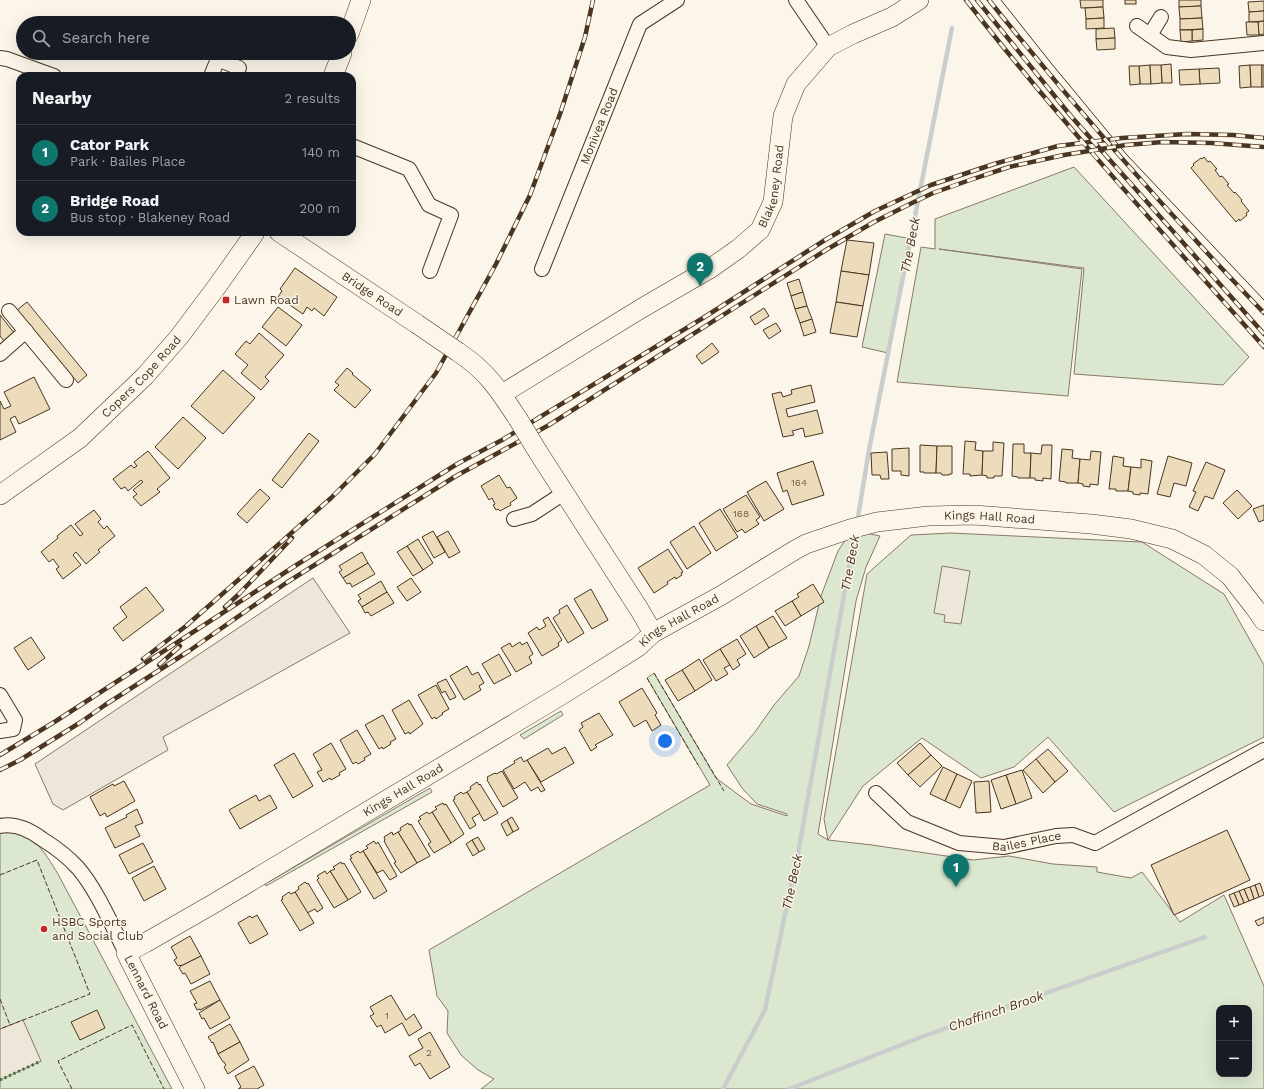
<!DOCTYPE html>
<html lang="en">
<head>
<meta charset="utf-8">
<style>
  body { margin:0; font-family:"Work Sans",sans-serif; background:#242831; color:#f1f3f6 }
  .controls { position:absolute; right:12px; bottom:12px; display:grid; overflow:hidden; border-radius:8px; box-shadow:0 4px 16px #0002 }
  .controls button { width:36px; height:36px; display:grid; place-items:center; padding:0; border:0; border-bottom:1px solid #363941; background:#171b24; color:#f1f3f6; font:20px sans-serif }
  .you { position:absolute; left:665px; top:741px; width:14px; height:14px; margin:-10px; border:3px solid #fff; border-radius:50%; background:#1a73e8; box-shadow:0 0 0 6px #1a73e833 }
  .badge { display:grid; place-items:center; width:26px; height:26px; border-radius:50%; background:#0f766e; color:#fff; font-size:13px; font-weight:700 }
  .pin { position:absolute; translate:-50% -33px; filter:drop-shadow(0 1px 2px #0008) }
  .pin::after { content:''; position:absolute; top:21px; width:14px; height:12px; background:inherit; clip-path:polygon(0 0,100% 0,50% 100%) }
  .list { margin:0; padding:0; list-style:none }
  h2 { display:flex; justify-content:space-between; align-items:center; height:52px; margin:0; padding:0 16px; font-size:17px }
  h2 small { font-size:13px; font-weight:400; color:#9ea1a6 }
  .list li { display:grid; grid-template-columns:26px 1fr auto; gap:12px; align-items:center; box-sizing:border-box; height:56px; padding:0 16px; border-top:1px solid #363941 }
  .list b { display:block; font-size:15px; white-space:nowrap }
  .list p { margin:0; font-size:13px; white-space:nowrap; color:#9ea1a6 }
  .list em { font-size:13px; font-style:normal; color:#9ea1a6 }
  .icon { flex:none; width:22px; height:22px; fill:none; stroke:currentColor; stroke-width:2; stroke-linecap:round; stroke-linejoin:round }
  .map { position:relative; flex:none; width:1264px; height:1089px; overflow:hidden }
  .search { position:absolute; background:#171b24; box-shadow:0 4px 16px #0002; left:16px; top:16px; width:340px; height:44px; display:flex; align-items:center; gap:10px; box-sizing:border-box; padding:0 14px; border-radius:22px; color:#9ea1a6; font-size:15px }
  .panel { position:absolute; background:#171b24; box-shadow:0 4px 16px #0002; left:16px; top:72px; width:340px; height:164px; border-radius:12px }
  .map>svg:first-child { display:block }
  .green { fill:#dce7d0; stroke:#887966; fill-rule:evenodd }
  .parking { fill:#ede7d9; stroke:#887966 }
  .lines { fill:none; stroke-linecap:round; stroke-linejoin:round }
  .stream { stroke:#c9cecd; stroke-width:4.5 }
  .building { fill:#ecdcbc; stroke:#4a3520 }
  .street-casing { stroke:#4a3520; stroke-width:16 }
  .secondary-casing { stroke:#4a3520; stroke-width:20 }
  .street { stroke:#fbf6e9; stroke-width:14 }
  .secondary { stroke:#fbf6e9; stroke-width:19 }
  .tram { stroke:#4a3520; stroke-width:1 }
  .rail-casing { stroke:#4a3520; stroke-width:4.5 }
  .rail { stroke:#fbf6e9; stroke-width:3; stroke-dasharray:9; stroke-linecap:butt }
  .secondary-bridge-casing { stroke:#4a3520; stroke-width:20; stroke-linecap:butt }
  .secondary-bridge { stroke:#fbf6e9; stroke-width:19 }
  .hedge { stroke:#436837; stroke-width:3; stroke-dasharray:2 3; stroke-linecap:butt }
  .fence { stroke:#4a3520; stroke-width:1; stroke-dasharray:5 2; stroke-linecap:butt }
  .poi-dot { fill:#c62828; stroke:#fbf6e9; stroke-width:1.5 }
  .labels { text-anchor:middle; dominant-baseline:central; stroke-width:3; stroke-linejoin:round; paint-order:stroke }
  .number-label { font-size:10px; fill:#725f47 }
  .street-label { font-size:12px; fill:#4a3520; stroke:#fbf6e9 }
  .poi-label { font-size:12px; fill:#4a3520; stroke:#fbf6e9; text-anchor:start }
  .water-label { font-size:13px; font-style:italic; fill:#4a3520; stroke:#fbf6e9 }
</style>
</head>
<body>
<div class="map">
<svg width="1264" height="1089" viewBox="0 0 1264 1089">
  <rect width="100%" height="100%" fill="#fbf6e9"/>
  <g class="green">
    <path d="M1074 167 1249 357 1223 385 1074 374 1084 268 939 249 1082 269 1068 396 897 382 921 247 935 249V219Z"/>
    <path d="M885 234 912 239 888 353 862 347Z"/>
    <path d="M852 530 880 536 866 567 856 601 818 834 828 840 824 819 867 574 911 535 951 533 1142 542 1224 594 1264 665V737L1114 812 1048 737 1014 767 981 778 922 738 863 786 828 840 872 845 973 860 1009 856 1053 864 1097 867V872L1131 878 1142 872 1180 922 1224 895 1264 986V1089H481L494 1079 478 1070 461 1055 447 1033 448 1011 437 996 429 950 710 785 647 678 654 673 716 778 751 804 787 816V814L757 804 742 788 727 765 755 732 774 705 799 676 809 646 821 596 838 551ZM1219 1008H1249V1074H1219Z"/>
    <path d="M561 711 563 715 524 739 520 735Z"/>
    <path d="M430 788 432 792 266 886 265 884Z"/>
    <path d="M7 831C38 837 42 849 58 874L172 1089H0V832Z"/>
  </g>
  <g class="parking">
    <path d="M942 566 970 571 961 624 944 622 945 615 934 613Z"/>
    <path d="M313 578 350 633 163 737 168 750 63 810 53 804 35 764Z"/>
    <path d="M23 1020 41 1061 0 1080V1029Z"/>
  </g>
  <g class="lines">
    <g class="stream">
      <path d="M857 523 869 450 952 28"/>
      <path d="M723 1089 765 1010 799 848 855 533"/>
      <path d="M789 1089 924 1036 1205 937"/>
    </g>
  </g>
  <g class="building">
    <path d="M1080 0H1103V7L1081 8Z"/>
    <rect x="1125" y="0" width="11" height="4"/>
    <path d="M1179 0H1201V6L1179 7Z"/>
    <path d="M1264 1V11L1249 12 1248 2Z"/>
    <path d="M1201 6 1202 18 1180 19 1179 7Z"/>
    <path d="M1103 7 1104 18 1086 19 1085 8Z"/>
    <path d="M1264 11V21L1249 22V12Z"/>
    <path d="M1104 18V28L1086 29V19Z"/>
    <path d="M1202 18 1203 29 1180 30V19Z"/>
    <path d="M1264 21V34L1259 35 1258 22Z"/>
    <path d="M1246 22H1258L1259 35H1247Z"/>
    <path d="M1114 28 1115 38 1096 39V29Z"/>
    <path d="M1203 29V40L1192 41V30Z"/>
    <path d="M1180 30H1192V41L1181 42Z"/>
    <path d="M1115 38V49L1097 50 1096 39Z"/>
    <path d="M1171 64 1172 83H1162L1161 65Z"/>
    <path d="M1150 65 1151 84H1140L1139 66Z"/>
    <path d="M1150 65H1161L1162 83 1151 84Z"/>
    <path d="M1250 65 1251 87 1240 88 1239 66Z"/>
    <path d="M1250 65H1262V87H1251Z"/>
    <rect x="1262" y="65" width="2" height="22"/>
    <path d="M1129 66H1139L1140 84 1130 85Z"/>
    <path d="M1219 68 1220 83 1200 84 1199 69Z"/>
    <path d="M1199 69 1200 84 1180 85 1179 70Z"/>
    <path d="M1204 157 1208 162 1210 161 1217 169 1215 170 1220 177 1222 176 1229 184 1227 185 1234 193 1235 192 1242 200 1241 201 1249 211 1246 213 1247 215 1240 221 1239 219 1236 222 1191 168 1194 165 1193 164 1201 158 1202 159Z"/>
    <path d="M847 240 874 243 869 275 841 271Z"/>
    <path d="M295 268 337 297 324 316 314 308 312 311 307 307 303 314 278 297 282 291 280 289Z"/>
    <path d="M841 271 869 275 863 306 836 302Z"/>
    <path d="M799 279 803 292 791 296 787 283Z"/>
    <path d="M803 292 807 306 795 309 791 296Z"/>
    <path d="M27 302 87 375 78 383 17 310Z"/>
    <path d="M836 302 863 306 857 337 830 333Z"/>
    <path d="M807 306 812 319 800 323 795 309Z"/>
    <path d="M278 307 302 325 286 346 262 327Z"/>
    <path d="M764 308 769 316 755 325 750 317Z"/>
    <path d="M0 315 15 334 5 342 0 336Z"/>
    <path d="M812 319 816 332 804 336 800 323Z"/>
    <path d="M776 323 781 331 769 339 763 330Z"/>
    <path d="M259 333 284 355 265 377 269 381 261 390 241 373 248 365 235 354 246 341 250 344Z"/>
    <path d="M712 343 719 352 702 364 696 356Z"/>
    <path d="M347 368 353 373 352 374 371 390 355 408 334 390 339 385 335 382Z"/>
    <path d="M223 370 255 398 223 434 191 406Z"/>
    <path d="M34 377 50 409 19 424 15 416 10 419 16 432 0 440V401L4 409 11 406 4 392Z"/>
    <path d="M811 385 815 402 786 409 788 417 817 410 823 433 805 437 803 428 792 431 794 435 783 437 772 394 781 392 783 397 792 394 791 390Z"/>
    <path d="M183 417 206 438 178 469 155 447Z"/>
    <path d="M309 433 319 441 282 488 272 480Z"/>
    <path d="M965 441 976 442 975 450 983 451 982 475 970 476V474H963Z"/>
    <path d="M993 442 1004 443 1002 476H994V478H987V476L982 475 983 451H993Z"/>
    <path d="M1013 444H1024V453H1031L1030 478H1018V477L1012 476Z"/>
    <path d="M920 445 937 446 936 473H924V472H920Z"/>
    <path d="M1042 445H1052L1051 479 1043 478V481L1035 480V478H1030L1031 453 1041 454Z"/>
    <path d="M937 446H952V474H949V475H942L941 473H936Z"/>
    <path d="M909 448V476L901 475V471H892V449Z"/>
    <path d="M1062 449 1073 450 1072 458 1080 459 1078 483H1066V482L1059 481Z"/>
    <path d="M148 451 170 478 157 489 160 492 141 506 133 497 137 494 133 490 143 482 141 480 128 491 125 487 121 489 113 479 131 465 134 468 137 466 134 462Z"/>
    <path d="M1091 451 1101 452 1098 485 1090 484V487L1083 486V484L1078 483 1080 459 1090 460Z"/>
    <path d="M887 452 889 479H881L880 475H872L871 453Z"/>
    <path d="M1113 456 1124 458 1123 466 1131 467 1128 491H1116V489H1109Z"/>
    <path d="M1168 456 1192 463 1186 486 1174 483 1170 497 1157 494Z"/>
    <path d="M1141 459 1152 461 1148 494 1140 493V495L1133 494V492L1128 491 1131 467 1141 468Z"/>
    <path d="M813 461 824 495 792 505 787 490 783 492 777 473Z"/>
    <path d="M1206 462 1225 470 1213 499 1205 496 1198 511 1189 507 1196 492 1193 491Z"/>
    <path d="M499 475 507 488 510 487 517 498 510 503 511 505 500 511 498 509 496 510 493 505 495 504 492 498 489 500 481 486Z"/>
    <path d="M766 481 784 509 764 521 747 492Z"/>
    <path d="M260 489 270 498 247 523 237 514Z"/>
    <path d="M1237 490 1252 506 1238 519 1223 503Z"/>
    <path d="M746 495 760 517 756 520 759 524 745 533 742 529 737 532 723 509Z"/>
    <path d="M1264 505V520L1259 522 1253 509Z"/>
    <path d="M720 509 738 537 716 551 699 523Z"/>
    <path d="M94 510 101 519 98 522 104 529 107 526 115 536 98 550 100 552 86 564 76 552 73 555 81 565 63 579 56 569 59 567 53 559 49 562 41 552 58 538 57 536 71 525 80 536 83 534 75 524Z"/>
    <path d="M694 526 711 553 687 569 670 542Z"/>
    <path d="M433 531 445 552 434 558 422 537Z"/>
    <path d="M448 531 460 552 449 558 437 537Z"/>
    <path d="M418 539 433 563 423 570 407 546Z"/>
    <path d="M407 546 423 570 413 576 397 552Z"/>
    <path d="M668 549 683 572 681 573 682 575 676 579 675 577 667 582 668 584 654 593 638 568Z"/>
    <path d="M362 552 368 563 343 578 339 572 342 570 339 566Z"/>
    <path d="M368 563 375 574 352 587 350 583 347 584 343 578Z"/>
    <path d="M411 578 421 592 407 601 397 587Z"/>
    <path d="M381 581 387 592 362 607 358 601 361 599 358 595Z"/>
    <path d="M813 584 824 602 801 616 792 601 799 597 797 594Z"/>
    <path d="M146 587 164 610 123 641 113 628 127 617 120 607Z"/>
    <path d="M591 589 608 620 592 629 574 599Z"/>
    <path d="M387 592 394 603 371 616 368 612 365 613 362 607Z"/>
    <path d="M792 601 801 616 785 626 775 611Z"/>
    <path d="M567 605 584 633 568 643 553 618 560 613 559 610Z"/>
    <path d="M773 616 787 638 769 648 756 626Z"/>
    <path d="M548 617 562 640 558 643 559 646 542 656 528 633 537 627 539 630 546 626 543 620Z"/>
    <path d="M756 626 769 648 754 658 740 636Z"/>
    <path d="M31 637 45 658 28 670 14 648Z"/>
    <path d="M737 639 746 654 737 660 740 665 733 670 720 649Z"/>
    <path d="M520 642 522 645 527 642 533 654 529 657 532 663 516 672 501 648 510 643 512 647Z"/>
    <path d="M720 649 730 665 724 668 728 674 716 681 703 660Z"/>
    <path d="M499 654 511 675 494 684 482 664Z"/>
    <path d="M699 659 712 680 695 691 682 670Z"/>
    <path d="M467 666 472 675 478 672 484 683 479 686 481 690 464 700 450 676Z"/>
    <path d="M682 670 695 691 678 701 665 680Z"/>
    <path d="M446 679 456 697 450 700 445 691 442 693 437 683Z"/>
    <path d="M436 685 449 709 442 713 443 714 436 719 435 717 432 719 418 695Z"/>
    <path d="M642 688 657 713 655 715 661 725 652 731 646 720 634 727 619 702Z"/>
    <path d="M409 700 423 724 410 734 409 732 405 734 392 710Z"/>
    <path d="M599 713 613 735 595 745 597 747 591 751 579 730 583 727 581 723Z"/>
    <path d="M383 715 396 739 390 742 391 744 383 749 382 747 379 749 365 725Z"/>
    <path d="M357 730 371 754 364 758 365 760 358 764 356 762 353 764 340 740Z"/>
    <path d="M331 743 346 769 339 773 340 775 331 780 330 778 323 782 317 772 322 770 313 754Z"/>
    <path d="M920 743 931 755 908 775 897 763Z"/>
    <path d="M565 747 574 763 541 782 527 760 548 748 552 754Z"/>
    <path d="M1048 749 1068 771 1055 782 1036 759Z"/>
    <path d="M294 753 313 786 293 798 274 765Z"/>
    <path d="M931 755 942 766 920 787 908 775Z"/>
    <path d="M521 757 524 762 527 760 545 790 541 792 538 787 531 791 525 782 514 789 503 770 515 763 514 761Z"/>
    <path d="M1036 759 1055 782 1043 793 1023 770Z"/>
    <path d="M943 767 957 774 945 801 930 794Z"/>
    <path d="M1022 770 1032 798 1016 804 1006 775Z"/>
    <path d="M502 771 518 798 503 807 487 780 488 779 487 777 495 773 496 774Z"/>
    <path d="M957 774 972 781 960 808 945 801Z"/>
    <path d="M1006 775 1016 804 1001 809 991 780Z"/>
    <path d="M124 781 135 801 107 817 105 813 100 816 90 797 113 784 114 786Z"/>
    <path d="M989 781 991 812 976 813 974 782Z"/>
    <path d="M477 782 479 785 480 784 498 813 484 821 467 792 471 789 470 787Z"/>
    <path d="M461 792 463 794 467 792 480 813 472 818 476 825 470 829 453 800 455 799 454 797Z"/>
    <path d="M256 795 259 801 270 795 277 808 240 829 229 810Z"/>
    <path d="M443 803 444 805 446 804 464 834 451 843 432 812 437 809 435 807Z"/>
    <path d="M137 809 143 823 135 826 140 836 115 848 105 828 127 817 126 815Z"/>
    <path d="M427 812 429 814 432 812 451 843 434 853 428 844 431 842 418 821 421 819 419 817Z"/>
    <path d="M512 817 519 829 513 832 507 820Z"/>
    <path d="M507 820 513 832 507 836 501 824Z"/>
    <path d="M408 823 409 825 411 824 430 856 417 863 398 832 401 830 400 828Z"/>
    <path d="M1227 830 1250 880 1174 915 1151 865Z"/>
    <path d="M392 832 393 835 398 832 417 863 401 873 394 863 396 862 384 841 385 840 384 837Z"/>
    <path d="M478 837 485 849 479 852 472 840Z"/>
    <path d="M472 840 479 852 473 856 466 844Z"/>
    <path d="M374 841 376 844 378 842 397 876 390 880 383 870 377 873 363 851 368 848 366 846Z"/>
    <path d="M143 843 153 862 129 874 119 855Z"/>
    <path d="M358 851 360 853 363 851 387 891 374 899 350 859 352 858 350 856Z"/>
    <path d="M341 862 342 864 344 863 361 892 348 900 330 871 335 869 333 867Z"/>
    <path d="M154 866 166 889 144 901 132 878Z"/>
    <path d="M325 871 327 874 330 871 348 900 334 908 317 880 319 878 317 876Z"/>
    <path d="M305 882 307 884 308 883 323 908 317 912 315 909 307 913 295 892 299 889 298 887Z"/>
    <path d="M1260 883 1264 895 1259 897 1255 885Z"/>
    <path d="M1255 885 1259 897 1254 899 1250 887Z"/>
    <path d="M1250 887 1254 899 1249 901 1244 889Z"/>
    <path d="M1244 889 1249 901 1244 903 1239 891Z"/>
    <path d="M1239 891 1244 903 1239 905 1234 893Z"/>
    <path d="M289 892 291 894 295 892 314 923 300 931 281 900 283 899 282 897Z"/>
    <path d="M1234 893 1239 905 1234 907 1229 895Z"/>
    <path d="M257 915 268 934 250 944 238 923 250 916 252 918Z"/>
    <path d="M1264 917V923L1258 926 1255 921Z"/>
    <path d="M190 936 201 956 181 966 180 965 178 966 174 960 177 958 171 947Z"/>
    <path d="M201 956 210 974 191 984 185 973 183 974 179 968 181 966Z"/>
    <path d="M210 981 220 1000 200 1010V1009L197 1010 194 1004 197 1003 190 991Z"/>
    <path d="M391 995 406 1020 414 1014 422 1028 409 1036 402 1023 385 1033 381 1025 377 1027 370 1016 374 1014 370 1007Z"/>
    <path d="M220 1000 230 1018 210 1029 204 1018 202 1019 199 1013Z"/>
    <path d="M97 1010 105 1028 80 1040 71 1022Z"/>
    <path d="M230 1024 240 1042 218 1054 213 1042 212 1043 208 1037Z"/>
    <path d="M430 1032 450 1067 430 1079 420 1063 415 1066 409 1056 423 1048 418 1039Z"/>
    <path d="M240 1042 249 1060 228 1074 224 1067 226 1065 224 1062H223L218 1054Z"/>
    <path d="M254 1066 264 1085 257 1089H238L241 1087 235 1076Z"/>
  </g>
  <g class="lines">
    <g class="street-casing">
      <g id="street">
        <path d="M796 0 828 47"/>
        <path d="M1137 26 1167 47 1191 50 1264 43"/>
        <path d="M1150 35 1161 17"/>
        <path d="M0 58 7 59 54 76"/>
        <path d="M211 76 218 59 239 68"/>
        <path d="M352 146 409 169 429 205 451 215 430 271"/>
        <path id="s1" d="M542 269 640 24 677 0"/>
        <path d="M9 311 66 380"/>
        <path d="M0 354 26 331"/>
        <path d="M514 519 532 514 564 493"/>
        <path d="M0 695 15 720 13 729 0 731"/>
        <path id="s2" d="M876 793 907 822 959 843 1004 847 1056 836 1073 835 1095 843 1264 750"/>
        <path d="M0 826C15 823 30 830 42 839 55 847 68 857 78 868 97 890 112 926 126 953"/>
      </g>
    </g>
    <g class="secondary-casing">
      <g id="secondary">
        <path d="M349 34 361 0"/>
        <path d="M333 76 342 53"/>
        <path id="s3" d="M279 232 417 324"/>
        <path d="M458 352C487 371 499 390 518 419"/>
        <path id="s4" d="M502 394 642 308 711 268 738 249 760 230 773 202 783 116 796 84 828 47 853 34 892 17 919 0"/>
        <path d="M538 452 639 609 653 633"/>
        <path id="s5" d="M0 495 80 438 145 376 179 337 218 285 252 237 255 232"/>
        <path id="s6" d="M195 1089 126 953 145 943 213 904 560 696 638 647 653 633 722 595 795 550 806 544 850 529 877 522 928 516 974 515 1091 524 1131 529 1172 539 1204 555 1230 576 1255 608 1264 621"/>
      </g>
    </g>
    <use href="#street" class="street"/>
    <use href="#secondary" class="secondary"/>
    <path class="tram" d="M1001 0 1051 63 1127 155 1264 300"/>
    <g class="rail-casing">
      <g id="rail">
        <path d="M966 0C1059 120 1163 233 1264 347"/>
        <path d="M977 0 1070 115 1264 334"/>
        <path d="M989 0C1076 109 1167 212 1264 313"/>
        <path d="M225 607 239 594 292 538"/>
        <path d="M143 659 186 626 331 498 375 454 436 373 496 264 530 195 560 114 585 37 593 0"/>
        <path d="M159 665 180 646"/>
        <path d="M0 755 56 721 298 564 457 464 502 440 703 318 825 240 875 211 931 185 994 164 1058 146 1122 138 1187 134 1233 135 1264 138"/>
        <path d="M0 770 20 760 81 722 105 705 189 651 286 583 456 476 549 425 826 250 874 222 912 203 933 193 970 180 1009 167 1064 155 1126 145 1163 142 1211 143 1264 147"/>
      </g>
    </g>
    <use href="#rail" class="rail"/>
    <g class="secondary-bridge-casing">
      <g id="secondary-bridge">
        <path d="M417 324 458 352"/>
        <path d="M518 419 538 452"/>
      </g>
    </g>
    <use href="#secondary-bridge" class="secondary-bridge"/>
    <path class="hedge" d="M0 1080 41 1061"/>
    <g class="fence">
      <path d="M654 673 724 791"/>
      <path d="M647 678 698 765"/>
      <path d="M0 875 37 860 90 994 0 1029"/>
      <path d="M0 999 10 1025"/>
      <path d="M72 1089 58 1061 132 1025 164 1089"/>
    </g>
  </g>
  <g class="poi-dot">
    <rect x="222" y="296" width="8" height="8" rx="2"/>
    <circle cx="44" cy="929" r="4"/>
  </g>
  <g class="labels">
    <g class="number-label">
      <text x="799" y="482">164</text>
      <text x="741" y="513">168</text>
      <text x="387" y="1015">1</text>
      <text x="429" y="1052">2</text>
    </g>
    <g class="street-label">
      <text stroke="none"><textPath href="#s1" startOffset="154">Monivea Road</textPath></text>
      <text stroke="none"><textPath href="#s4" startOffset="352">Blakeney Road</textPath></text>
      <text stroke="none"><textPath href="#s3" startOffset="112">Bridge Road</textPath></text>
      <text stroke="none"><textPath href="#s5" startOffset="185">Copers Cope Road</textPath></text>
      <text stroke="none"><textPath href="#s6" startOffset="1134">Kings Hall Road</textPath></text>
      <text stroke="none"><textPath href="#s6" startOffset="798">Kings Hall Road</textPath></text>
      <text stroke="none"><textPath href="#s6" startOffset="474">Kings Hall Road</textPath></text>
      <text stroke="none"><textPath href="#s2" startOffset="167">Bailes Place</textPath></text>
      <text transform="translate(146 992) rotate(63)">Lennard Road</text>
    </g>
    <g class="poi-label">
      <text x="234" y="300">Lawn Road</text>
      <text x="52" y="922">HSBC Sports<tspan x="52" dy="14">and Social Club</tspan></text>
    </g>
    <g class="water-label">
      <text transform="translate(910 245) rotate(-79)">The Beck</text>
      <text transform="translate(850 563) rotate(-80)">The Beck</text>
      <text transform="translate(792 882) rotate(-78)">The Beck</text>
      <text transform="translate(996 1011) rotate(-19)">Chaffinch Brook</text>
    </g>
  </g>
</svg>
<div class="controls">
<button>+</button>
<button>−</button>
</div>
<div class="you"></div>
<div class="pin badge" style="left:956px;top:887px">1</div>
<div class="pin badge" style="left:700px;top:286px">2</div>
<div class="search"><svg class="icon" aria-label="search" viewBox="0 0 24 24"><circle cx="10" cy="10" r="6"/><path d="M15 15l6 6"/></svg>Search here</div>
<section class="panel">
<h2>Nearby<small>2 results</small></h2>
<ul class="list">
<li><span class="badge">1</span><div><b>Cator Park</b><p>Park · Bailes Place</p></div><em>140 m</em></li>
<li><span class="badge">2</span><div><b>Bridge Road</b><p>Bus stop · Blakeney Road</p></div><em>200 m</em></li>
</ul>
</section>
</div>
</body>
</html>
